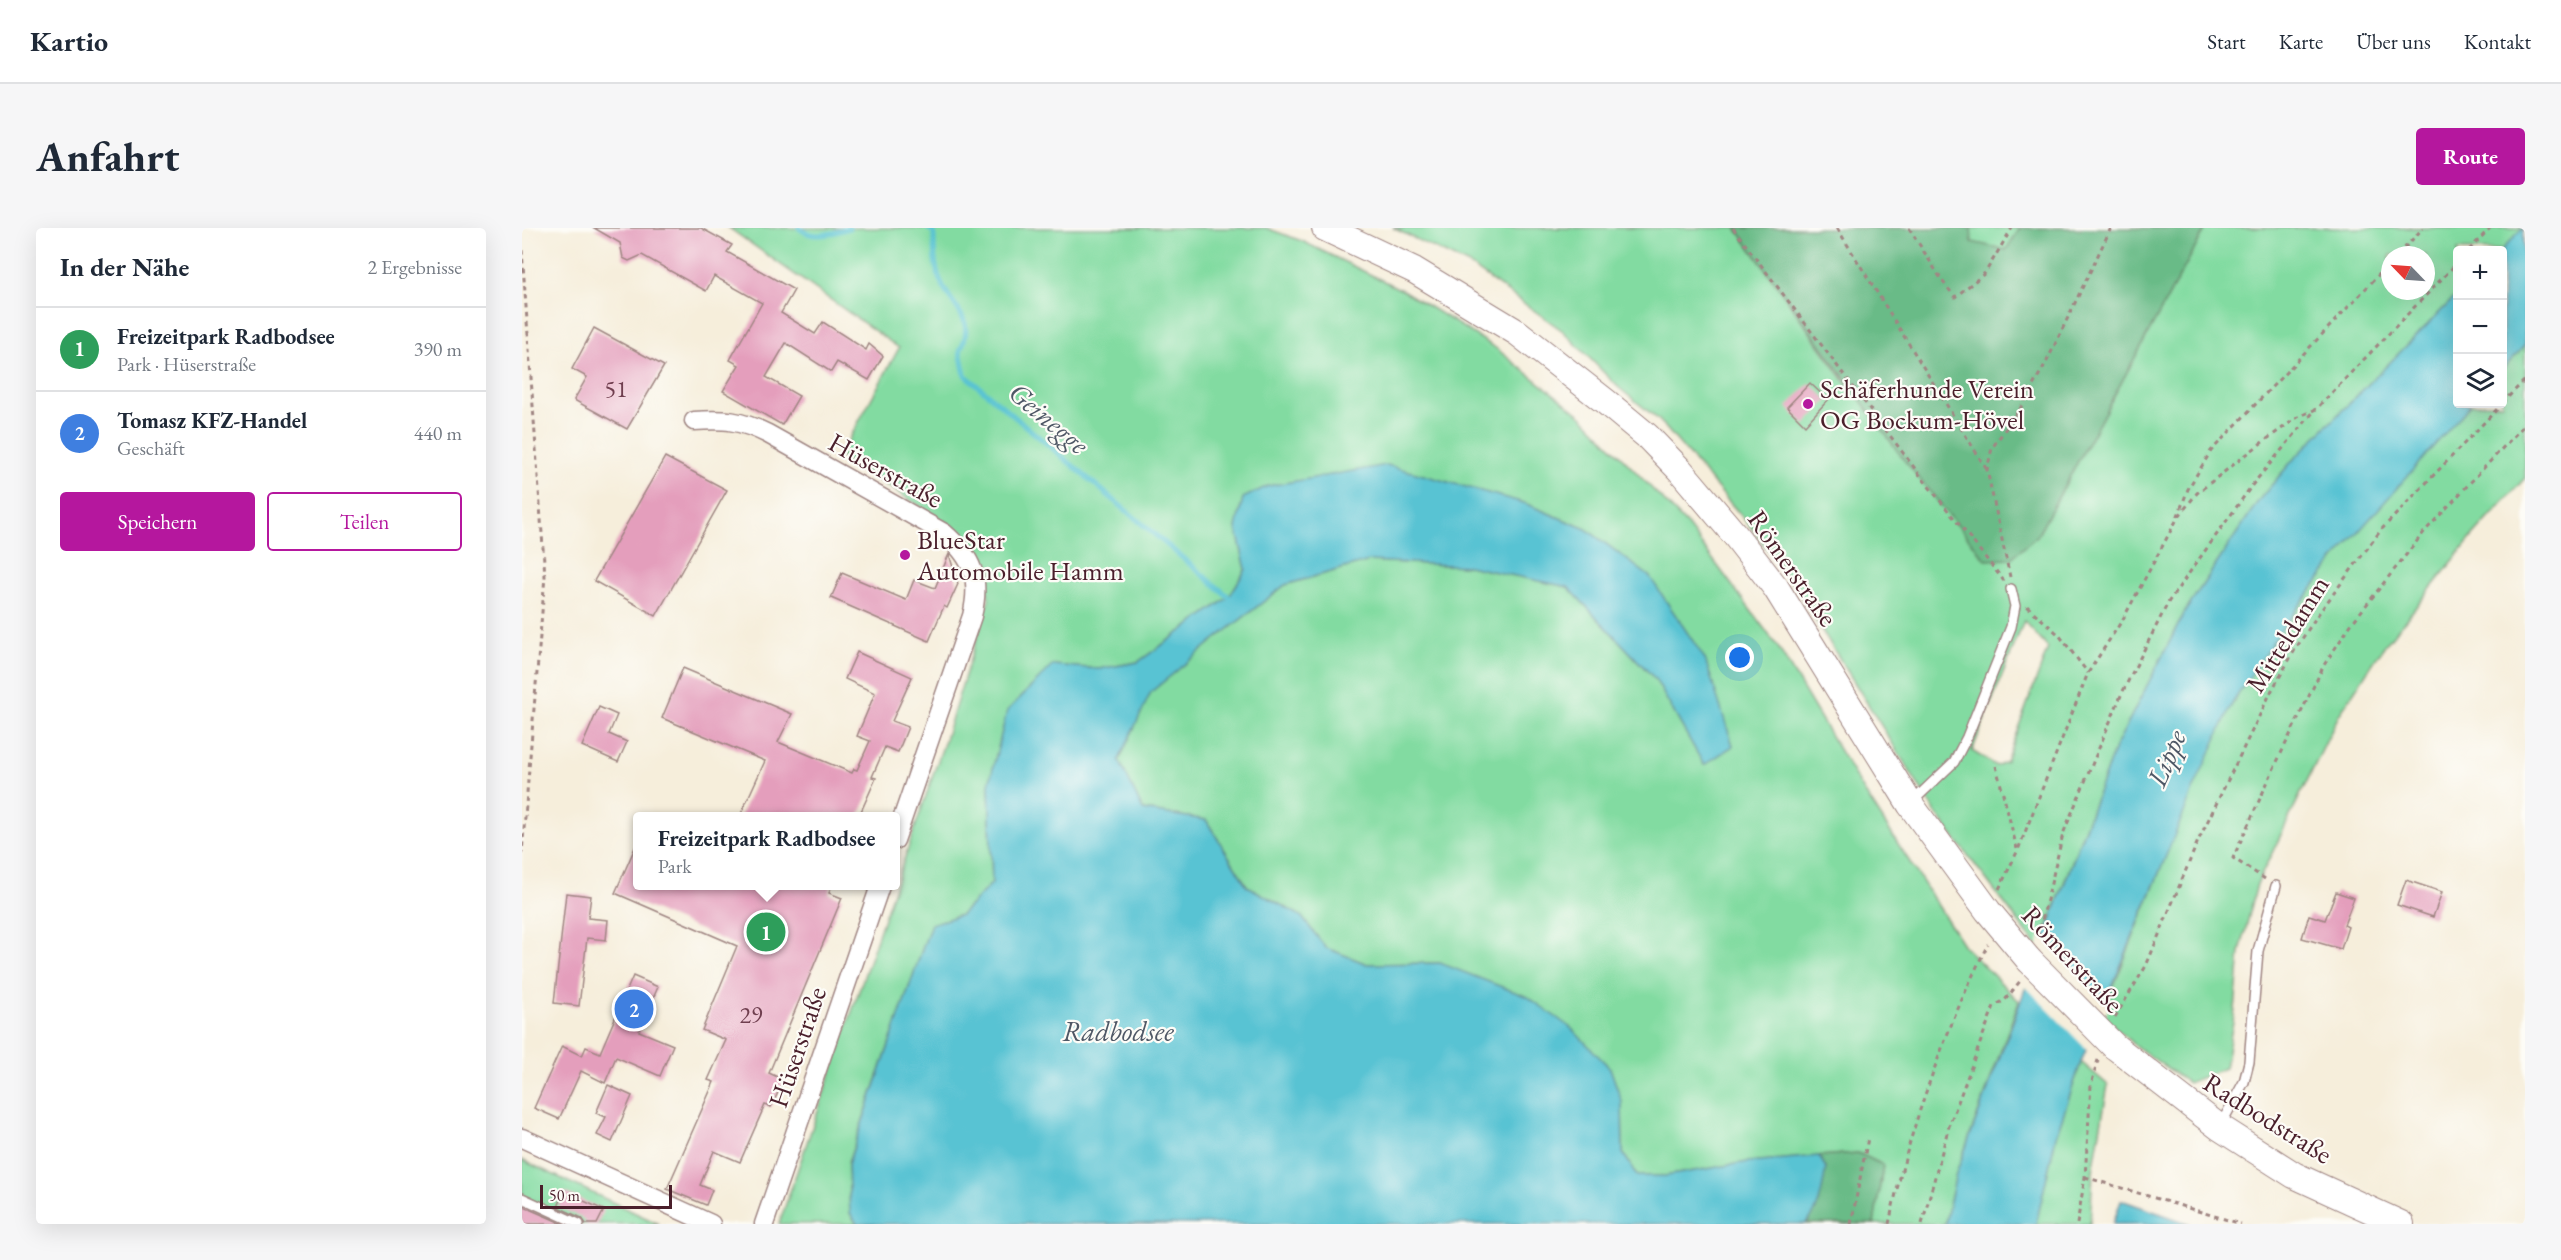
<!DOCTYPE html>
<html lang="de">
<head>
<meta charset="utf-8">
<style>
  body { margin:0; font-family:"EB Garamond",serif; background:#f6f6f7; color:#1f2937 }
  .controls { position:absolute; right:18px; top:18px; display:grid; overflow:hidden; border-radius:6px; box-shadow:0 6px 24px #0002 }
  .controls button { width:54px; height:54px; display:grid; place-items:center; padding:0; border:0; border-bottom:2px solid #e0e1e3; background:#fff; color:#1f2937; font:30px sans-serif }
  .compass { position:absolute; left:1859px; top:18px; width:54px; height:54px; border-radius:50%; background:#fff; box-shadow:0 6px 24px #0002; rotate:295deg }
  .scale { position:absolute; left:18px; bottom:15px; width:132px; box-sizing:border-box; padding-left:6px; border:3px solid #4a1f2b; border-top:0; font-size:16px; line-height:21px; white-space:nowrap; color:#4a1f2b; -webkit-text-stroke:4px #fdfcf7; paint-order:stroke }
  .you { position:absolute; left:1218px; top:430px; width:21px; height:21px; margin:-15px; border:4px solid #fff; border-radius:50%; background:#1a73e8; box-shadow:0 0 0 9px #1a73e833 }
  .badge { display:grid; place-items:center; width:39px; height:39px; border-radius:50%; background:#b5179e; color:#fff; font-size:20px; font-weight:700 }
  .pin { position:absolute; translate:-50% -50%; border:3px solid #fff; box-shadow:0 2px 6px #0006 }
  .popup { position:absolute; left:111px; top:584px; width:267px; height:78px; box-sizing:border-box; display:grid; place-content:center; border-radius:6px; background:#fff; filter:drop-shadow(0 2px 4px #0005); font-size:20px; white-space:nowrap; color:#747a83 }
  .popup b { font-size:22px; color:#1f2937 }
  .popup::after { content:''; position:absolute; left:50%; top:100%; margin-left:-12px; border:12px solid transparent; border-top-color:#fff }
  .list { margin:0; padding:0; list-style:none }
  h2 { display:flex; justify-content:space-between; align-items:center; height:78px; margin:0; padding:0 24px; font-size:26px }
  h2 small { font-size:20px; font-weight:400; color:#747a83 }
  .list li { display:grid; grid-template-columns:39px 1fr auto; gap:18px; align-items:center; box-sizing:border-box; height:84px; padding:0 24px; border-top:2px solid #e0e1e3 }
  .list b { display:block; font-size:22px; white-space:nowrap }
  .list p { margin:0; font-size:20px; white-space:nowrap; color:#747a83 }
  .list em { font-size:20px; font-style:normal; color:#747a83 }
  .actions { display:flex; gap:12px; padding:18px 24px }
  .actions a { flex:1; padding:14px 0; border:2px solid #b5179e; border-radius:6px; text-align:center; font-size:21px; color:#b5179e }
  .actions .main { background:#b5179e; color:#fff }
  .icon { flex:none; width:33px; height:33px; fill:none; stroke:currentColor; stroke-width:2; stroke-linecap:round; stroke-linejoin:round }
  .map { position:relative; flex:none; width:2003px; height:996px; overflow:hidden; border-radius:6px }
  header { display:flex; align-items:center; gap:36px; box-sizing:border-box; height:84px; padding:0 30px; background:#fff; border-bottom:2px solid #e0e1e3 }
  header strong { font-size:28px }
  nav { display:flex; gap:33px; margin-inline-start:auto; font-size:21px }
  .intro { display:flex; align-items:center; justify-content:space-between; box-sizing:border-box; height:144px; padding:0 36px }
  h1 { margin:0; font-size:42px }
  .button { padding:15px 27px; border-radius:6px; background:#b5179e; color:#fff; font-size:21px; font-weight:700 }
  main { display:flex; gap:36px; padding:0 36px }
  aside { flex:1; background:#fff; border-radius:6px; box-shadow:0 6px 24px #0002 }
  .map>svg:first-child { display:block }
  .green { fill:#82dba1; stroke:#667d66; stroke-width:1.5; fill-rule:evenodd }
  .forest { fill:#69bb87; stroke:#5a6d59; stroke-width:1.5 }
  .water { fill:#58c3d3; stroke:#51717f; stroke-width:1.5 }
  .pier { fill:#f6eedb }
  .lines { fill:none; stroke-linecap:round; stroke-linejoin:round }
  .stream { stroke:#58c3d3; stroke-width:5 }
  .building { fill:#e49ebc }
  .lane-casing { stroke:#a08683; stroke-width:12 }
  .street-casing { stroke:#a08683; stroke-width:21 }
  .secondary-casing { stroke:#a08683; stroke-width:28 }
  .path { stroke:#a08683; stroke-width:3; stroke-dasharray:4.5 4.5; stroke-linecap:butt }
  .lane { stroke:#fff; stroke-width:9 }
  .street { stroke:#fff; stroke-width:18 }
  .secondary { stroke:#fff; stroke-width:26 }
  .secondary-bridge-casing { stroke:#a08683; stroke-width:28; stroke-linecap:butt }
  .secondary-bridge { stroke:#fff; stroke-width:26 }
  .poi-dot { fill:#b5179e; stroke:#fdfcf7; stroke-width:2 }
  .labels { text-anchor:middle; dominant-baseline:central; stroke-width:4.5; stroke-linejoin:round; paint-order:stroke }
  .number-label { font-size:24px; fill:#703f4f }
  .poi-label { font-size:27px; fill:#4a1f2b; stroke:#fdfcf7; text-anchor:start }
  .street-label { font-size:27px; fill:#4a1f2b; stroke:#fdfcf7 }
  .water-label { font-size:28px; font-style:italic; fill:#4f5866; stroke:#fdfcf7 }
</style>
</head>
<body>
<header>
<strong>Kartio</strong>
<nav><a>Start</a><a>Karte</a><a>Über uns</a><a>Kontakt</a></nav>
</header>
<div class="intro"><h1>Anfahrt</h1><a class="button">Route</a></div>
<main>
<aside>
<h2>In der Nähe<small>2 Ergebnisse</small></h2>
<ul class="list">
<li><span class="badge" style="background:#2e9e5b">1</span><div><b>Freizeitpark Radbodsee</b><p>Park · Hüserstraße</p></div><em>390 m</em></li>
<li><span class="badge" style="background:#3f7fe0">2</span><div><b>Tomasz KFZ-Handel</b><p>Geschäft</p></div><em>440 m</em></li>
</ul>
<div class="actions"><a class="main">Speichern</a><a>Teilen</a></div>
</aside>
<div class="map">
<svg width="2003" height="996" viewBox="0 0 2003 996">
  <rect width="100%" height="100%" fill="#fdfcf7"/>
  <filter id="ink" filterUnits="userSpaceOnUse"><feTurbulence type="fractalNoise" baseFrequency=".0167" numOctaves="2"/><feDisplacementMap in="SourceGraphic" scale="12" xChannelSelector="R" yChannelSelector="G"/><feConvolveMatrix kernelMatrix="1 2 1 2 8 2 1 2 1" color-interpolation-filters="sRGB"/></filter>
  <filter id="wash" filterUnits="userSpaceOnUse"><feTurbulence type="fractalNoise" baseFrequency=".008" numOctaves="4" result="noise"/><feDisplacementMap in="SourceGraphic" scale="24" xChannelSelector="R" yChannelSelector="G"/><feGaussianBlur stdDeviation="1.35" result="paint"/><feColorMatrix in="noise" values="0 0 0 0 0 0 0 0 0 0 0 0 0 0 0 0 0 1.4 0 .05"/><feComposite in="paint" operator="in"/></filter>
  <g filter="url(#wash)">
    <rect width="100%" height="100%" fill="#f6eedb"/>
    <g class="green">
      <path d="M207 0H744L780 13 882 63 971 118 1061 189 1166 298 1256 419 1342 563 1442 718 1497 773 1434 946 1423 996H1352L1361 937 1336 925 1226 934 1143 948H1115L1101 925 1100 874 918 735 845 736 804 720 779 688 725 658 684 592 621 582 597 533 628 464 691 413 763 357 847 333 946 338 1046 359 1133 451 1182 537 1128 349 1064 301 1002 275 942 259 789 252 747 258 714 299 724 341 707 369 616 434 577 441 531 437 467 556 470 655 439 687 409 696 326 935 328 985 335 996H257L421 518 467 371 457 323 439 304 318 228 377 120Z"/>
      <path d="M871 0H1214L1326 158 1515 308 1684 0H2001L1980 22H1936L1935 67 1771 232 1737 272 1664 382 1593 520 1517 721 1413 584 1273 359 1228 298 1137 192 1096 159 1041 103 949 38ZM1868 27H1904V63H1868ZM1502 393 1526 420 1484 533 1474 538 1450 523Z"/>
      <path d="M1449 0H1498L1484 22 1449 14Z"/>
      <path d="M2003 117V250L1951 308 1860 421 1817 487 1735 656 1718 724 1713 782 1703 840 1666 855 1611 816 1580 787C1606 722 1632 658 1658 593 1674 556 1691 507 1712 473 1774 367 1867 266 1949 176H1980L1981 141Z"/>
      <path d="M1559 834 1586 857 1571 943 1568 996H1514L1534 908Z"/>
      <path d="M0 932 137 996H0Z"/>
    </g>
    <g class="forest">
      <path d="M1214 0H1449L1450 14 1484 22 1498 0H1684L1515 308 1488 331 1464 332 1382 232Z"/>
      <path d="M1336 925 1361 937 1352 996H1283L1286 994 1304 940 1297 928Z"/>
    </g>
    <g class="water">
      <path d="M2001 0 2003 117 1981 141 1980 22Z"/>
      <path d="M1935 67 1936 176H1949L1816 327 1757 405 1711 474 1672 560 1559 834 1534 908 1514 996H1423L1434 946 1593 520 1664 382 1737 272 1771 232Z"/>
      <path d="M865 237 1002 275 1064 301 1128 349 1183 431 1211 518 1182 537 1133 451 1046 359 946 338 847 333 763 357 691 413 629 464 597 532 621 582 684 592 725 658 779 688 804 720 845 736 918 735 1006 769 1049 800 1088 840 1100 874 1101 925 1115 948H1143L1226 934 1297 928 1304 940C1300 960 1299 982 1283 996H335L328 985 326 936 409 696 439 687 470 655 467 556 485 483 531 437 577 441 616 434 707 369 724 341 714 299 721 270 746 258Z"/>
      <path d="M1599 972 1668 996H1591Z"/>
    </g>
    <path class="pier" d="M1520 705 1588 777 1567 824 1501 756Z"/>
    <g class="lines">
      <g class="stream">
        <path d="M277 0C293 13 309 5 327 0"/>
        <path d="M406 0 412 5C412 23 412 41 420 56 433 83 454 91 438 123L443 147 707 369"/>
      </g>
    </g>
    <g id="blocks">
      <g class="building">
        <path d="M72 0H179L210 17 205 24 272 62 259 85 293 106 301 94 344 122 347 116 361 128 347 152 315 134 309 144 264 115 244 149 277 168 260 197 201 163 217 137 208 132 240 75 192 48 184 63 120 27 107 33 101 30 98 15Z"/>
        <path d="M72 100 142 138 105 201 52 172 65 149 50 141Z"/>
        <path d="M1288 155 1306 172 1283 197 1265 179Z"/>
        <path d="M143 229 205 262 134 388 72 353Z"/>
        <path d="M427 326 436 356 425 380 422 378 407 413 309 370 320 345 384 372 392 352 413 360Z"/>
        <path d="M335 424 390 449 370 493 386 499 376 524 363 519 350 549 354 550 337 588H218L243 533 140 490 161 440 270 486 256 514 330 545 332 541 335 542 348 513 335 508 353 465 323 451Z"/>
        <path d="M77 479 95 487 87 506 105 514 96 534 60 518Z"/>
        <path d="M115 615V657H310L307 665 320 670 247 845 262 852 249 879 243 877 218 934 192 923 178 957 190 962 184 977 145 961 192 854 186 852 204 812 180 802 215 718 93 665Z"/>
        <path d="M1884 652 1920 664 1911 689 1875 677Z"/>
        <path d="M1814 664 1832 670 1822 697 1826 699 1819 721 1780 710 1787 687 1803 692Z"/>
        <path d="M44 665 69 668 66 690 86 692 84 712 65 710 57 778 32 775Z"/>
        <path d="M111 748 136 759 117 803 151 817 138 848 94 829 83 855 59 843 37 891 12 880 40 818 60 828 64 819 78 825Z"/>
        <path d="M86 857 110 868 90 914 75 907 84 889 74 885Z"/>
        <path d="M42 964 82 982 75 996H64L60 990 36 979Z"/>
        <path d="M0 978 30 991 41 996H0Z"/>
      </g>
    </g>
  </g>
  <g filter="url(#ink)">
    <use href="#blocks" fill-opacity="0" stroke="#a08683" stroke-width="1.5"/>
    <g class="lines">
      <g class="lane-casing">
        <g id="lane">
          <path d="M1390 574 1432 534 1445 509 1489 399 1493 378 1489 361"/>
          <path d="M1698 898 1722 854 1727 834 1736 723 1754 658"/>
          <path d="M0 970 57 996"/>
        </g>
      </g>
      <g class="street-casing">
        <g id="street">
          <path d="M172 193C203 191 218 192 246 206L422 305C451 330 459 350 450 388L373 612"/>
          <path d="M0 910 189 996"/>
          <path d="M242 996 358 658"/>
        </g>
      </g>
      <g class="secondary-casing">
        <g id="secondary">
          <path d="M803 0 892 42 996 105 1084 174 1125 208 1158 242 1213 307 1254 360 1388 576 1466 683 1507 732"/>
          <path d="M1592 818 1697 899 1772 947 1879 996"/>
        </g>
      </g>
      <g class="path">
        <path d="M1211 0 1397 246 1482 353"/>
        <path d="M1315 0 1465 242"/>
        <path d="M1387 0 1421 54 1433 69 1463 45 1490 0"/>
        <path d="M0 22 23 348 0 625"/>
        <path d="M1947 22 1968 0"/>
        <path d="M1876 27 1901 0"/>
        <path d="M1980 175 2003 152"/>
        <path d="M1657 288 1675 265 1738 216 1776 189 1794 181 1936 34"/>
        <path d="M1488 349 1465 242 1470 220 1499 179 1525 133 1589 0"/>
        <path d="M1505 378 1537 407 1566 445"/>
        <path d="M1474 538 1495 621"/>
        <path d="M1743 651 1711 630 1752 540 1802 437 1830 395 1903 303 2003 196"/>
        <path d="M1477 661 1496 622 1566 445 1601 391 1654 293 1666 261 1689 223 1868 35"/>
        <path d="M1516 709 1541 606 1600 465 1647 373 1731 256 1794 181"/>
        <path d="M1593 789 1624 738 1676 613 1750 462 1774 420 1797 385 1859 302 1980 176"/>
        <path d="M1563 949 1719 996"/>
        <path d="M1329 996 1346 910"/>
        <path d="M1367 996C1386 905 1424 799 1466 716"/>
        <path d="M1400 996 1427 898 1472 778 1483 772 1499 752"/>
        <path d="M1555 996 1563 949 1569 857 1576 832"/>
      </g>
      <use href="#lane" class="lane"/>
      <use href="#street" class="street"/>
      <use href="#secondary" class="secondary"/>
      <g class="secondary-bridge-casing">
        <path id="secondary-bridge" d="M1507 732 1592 818"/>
      </g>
      <use href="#secondary-bridge" class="secondary-bridge"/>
    </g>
  </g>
  <g class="poi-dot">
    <circle cx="1286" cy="176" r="6"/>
    <circle cx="383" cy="327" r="6"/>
  </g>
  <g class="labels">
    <g class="number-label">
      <text x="94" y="160">51</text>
      <text x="229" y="786">29</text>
    </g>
    <g class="poi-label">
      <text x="1298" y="160">Schäferhunde Verein<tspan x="1298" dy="31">OG Bockum-Hövel</tspan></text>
      <text x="395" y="311">BlueStar<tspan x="395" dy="31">Automobile Hamm</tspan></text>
    </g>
    <g class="street-label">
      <text transform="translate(364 242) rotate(29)">Hüserstraße</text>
      <text transform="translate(1271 340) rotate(55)">Römerstraße</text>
      <text transform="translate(1765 406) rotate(-58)">Mitteldamm</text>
      <text transform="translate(1551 731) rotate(47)">Römerstraße</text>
      <text transform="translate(275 819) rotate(-71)">Hüserstraße</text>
      <text transform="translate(1746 890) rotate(32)">Radbodstraße</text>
    </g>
    <g class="water-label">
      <text transform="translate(527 190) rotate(40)">Geinegge</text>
      <text transform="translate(1644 530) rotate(-67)">Lippe</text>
      <text x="596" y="803">Radbodsee</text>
    </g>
  </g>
</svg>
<div class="controls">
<button>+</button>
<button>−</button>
<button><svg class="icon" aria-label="layers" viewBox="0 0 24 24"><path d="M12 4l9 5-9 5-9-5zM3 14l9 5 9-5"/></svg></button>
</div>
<svg class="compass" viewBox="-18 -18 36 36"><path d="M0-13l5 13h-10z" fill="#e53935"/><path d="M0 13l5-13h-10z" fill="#747a83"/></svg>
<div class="scale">50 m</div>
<div class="you"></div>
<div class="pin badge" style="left:244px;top:704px;background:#2e9e5b">1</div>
<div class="popup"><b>Freizeitpark Radbodsee</b>Park</div>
<div class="pin badge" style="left:112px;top:781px;background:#3f7fe0">2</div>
</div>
</main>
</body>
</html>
